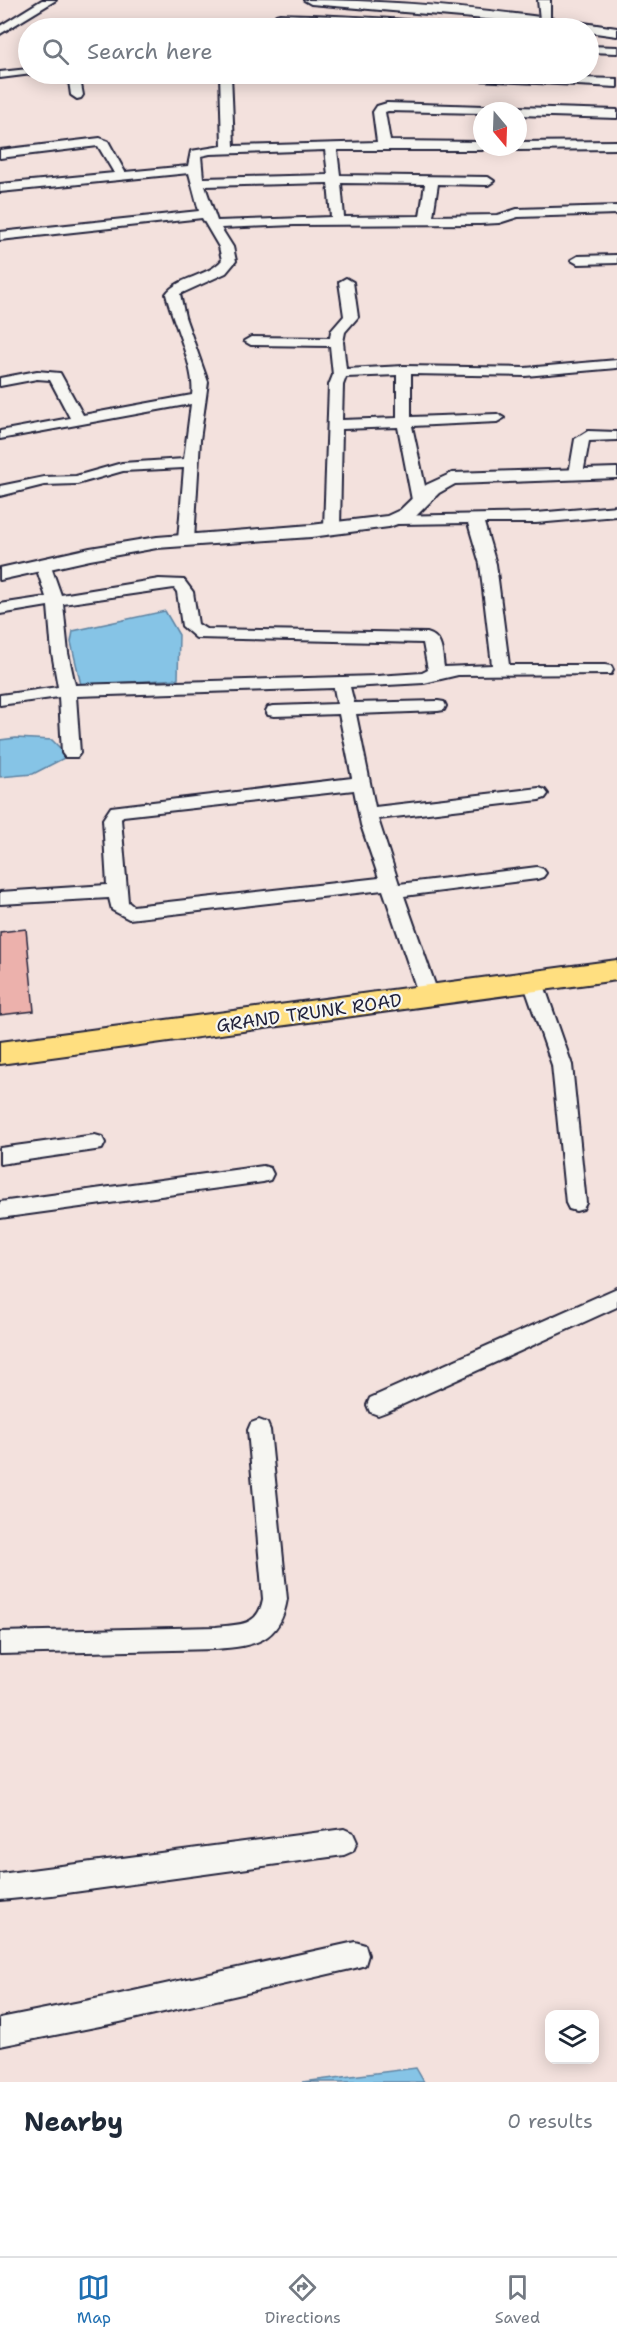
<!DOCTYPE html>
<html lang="en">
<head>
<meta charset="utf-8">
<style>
  body { margin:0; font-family:"Shantell Sans",sans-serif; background:#f2f2f3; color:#1f2937 }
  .controls { position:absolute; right:18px; bottom:18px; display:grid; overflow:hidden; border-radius:12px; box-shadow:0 3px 15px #0003 }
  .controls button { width:54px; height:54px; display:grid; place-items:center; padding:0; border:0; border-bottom:2px solid #e0e1e3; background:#fff; color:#1f2937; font:30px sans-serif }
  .compass { position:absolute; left:473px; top:102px; width:54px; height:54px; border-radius:50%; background:#fff; box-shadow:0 3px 15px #0003; rotate:161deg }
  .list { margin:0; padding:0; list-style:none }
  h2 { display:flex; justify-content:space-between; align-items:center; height:78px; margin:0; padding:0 24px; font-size:26px }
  h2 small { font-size:20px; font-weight:400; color:#747a83 }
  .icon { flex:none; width:33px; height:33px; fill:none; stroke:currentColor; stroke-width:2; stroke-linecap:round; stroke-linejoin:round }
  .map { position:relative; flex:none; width:617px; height:2082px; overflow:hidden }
  .search { position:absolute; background:#fff; box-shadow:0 3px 15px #0003; left:18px; right:18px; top:18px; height:66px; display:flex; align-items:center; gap:15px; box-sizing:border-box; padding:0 21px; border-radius:33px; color:#747a83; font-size:22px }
  .sheet { height:174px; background:#fff }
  nav { display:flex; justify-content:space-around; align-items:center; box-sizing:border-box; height:84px; border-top:2px solid #e0e1e3; background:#fff; font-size:16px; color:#747a83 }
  nav a { display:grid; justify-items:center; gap:3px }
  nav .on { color:#1f6fb2 }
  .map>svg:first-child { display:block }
  .water { fill:#86c4e6; stroke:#5e83a2; stroke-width:1.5 }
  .building { fill:#ecb1ac; stroke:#22223b; stroke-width:1.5 }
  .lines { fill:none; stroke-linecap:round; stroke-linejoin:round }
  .minor-casing { stroke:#22223b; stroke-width:4 }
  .tertiary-casing { stroke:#22223b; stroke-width:4 }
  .primary-casing { stroke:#22223b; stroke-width:4 }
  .minor { fill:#f6f6f2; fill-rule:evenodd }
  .tertiary { fill:#f6f6f2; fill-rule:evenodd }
  .primary { fill:#ffdf80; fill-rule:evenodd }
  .labels { text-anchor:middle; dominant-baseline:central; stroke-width:4.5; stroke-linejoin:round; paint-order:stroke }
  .street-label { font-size:18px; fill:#22223b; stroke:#f6f6f2 }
</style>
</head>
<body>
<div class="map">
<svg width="617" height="2082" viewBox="0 0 617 2082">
  <rect width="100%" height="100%" fill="#f3e1dd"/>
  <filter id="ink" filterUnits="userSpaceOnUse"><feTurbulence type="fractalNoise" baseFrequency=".0167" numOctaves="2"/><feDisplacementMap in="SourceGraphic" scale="12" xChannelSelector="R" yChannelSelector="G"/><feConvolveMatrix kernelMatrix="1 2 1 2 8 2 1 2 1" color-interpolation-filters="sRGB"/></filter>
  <g filter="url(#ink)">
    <g class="water">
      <path d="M165 611 179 635 178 679 81 685 71 642 73 631Z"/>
      <path d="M16 738 52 740 68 756 33 774 0 777V740Z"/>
      <path d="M416 2068 424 2082H302Z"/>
    </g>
    <path class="building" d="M26 929 34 1011 0 1015V932Z"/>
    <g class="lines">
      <g class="minor-casing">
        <g id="minor">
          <path d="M42 0H56L0 34V26Z"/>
          <path d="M538 0H550V22H542L540 20Z"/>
          <path d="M280 14C306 15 441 18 454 28H424L276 19V15Z"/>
          <path d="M588 46 617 47V53L588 52Z"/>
          <path d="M28 69V74H32L0 78V72Z"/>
          <path d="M68 74H79L83 95 81 98 77 99 71 95Z"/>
          <path d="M220 74H231L234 146 377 142 373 112 377 106 387 103 617 110V118L518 115V111H482V113L388 111 385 112 390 141 482 142V147H487L482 150H337L340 175 488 177 494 181 488 185 438 184 433 216 498 215 517 209 617 206V214L518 217 499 223 480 224 294 225 221 228 233 247 236 261 226 273 180 294 185 317 208 382 200 440 194 540 191 543 186 545 178 540 184 468 123 471 77 484 44 485 0 496V486L44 477 76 476 122 463 184 459 191 404 0 439V431L70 418 50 380 37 379 0 386V378L37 371 60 373 83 415 192 395C196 369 173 323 166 294 179 276 208 277 222 260L219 247 202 218 0 240V232L199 211 189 173 0 192V184L114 173 98 146 0 158V150L100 138 108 141 125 172 188 166 191 151 222 146ZM325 150 328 175 203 178 201 156 210 154ZM328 183 331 217 217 221 205 186ZM341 183 425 184 420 216 344 217Z"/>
          <path d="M431 74 617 79V87L436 78 432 77Z"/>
          <path d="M617 141V149L518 150 513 147H518V142Z"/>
          <path d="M617 255V263L578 264 571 260 578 256Z"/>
          <path d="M346 278 353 282 358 317 345 332 343 342 346 369 404 366 525 368 617 360V368L525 376 411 374V417L497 414 504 418 497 422 412 426 428 500 420 505 412 500 398 427 342 429 340 528 332 533 327 531 324 528 329 385 333 375 330 346 251 345 244 341 251 337 330 338 331 331 344 316 339 282ZM397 375V418L342 420 343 385 346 377Z"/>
          <path d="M588 431 617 432V440L589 441 583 474 581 477H571L569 474 575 439Z"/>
          <path d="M617 506V516L536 523H484L496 564 509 665H605L611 666 613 670 611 674 458 675 424 683 350 687 354 703 438 701 444 702 446 706 444 710 438 711 356 714 375 807 539 788 545 790 548 794 545 798 539 800 378 819 399 884 537 867 543 869 546 873 543 877 537 879 404 896 439 996 436 1001 429 1003 422 1001 419 996 383 890 129 919 112 910 109 898 0 904V892L107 885 103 819 111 807 352 778 339 714 274 716 268 715 266 711 268 707 274 706 337 704 334 688 76 696 80 753 77 757H65L62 753 59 697 0 705V695L58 687 52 653 48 606 0 614V604L46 597 35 564 37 561H49L61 595 159 579 184 580 193 592 198 624 206 629 427 633C443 637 442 653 444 667L492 665 480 564 468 523 398 524 390 519 393 516 536 513ZM174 588 177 592 182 626 196 638 423 643 428 670 422 673 377 676 75 685 68 653 63 604ZM354 790 361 825 379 878 133 906 128 902 121 819 123 816Z"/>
          <path d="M533 975 540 977 543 982 572 1065 586 1203 583 1209 576 1211 569 1209 566 1203 552 1065 523 982 526 977Z"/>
          <path d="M95 1135 102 1137 105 1143 102 1149 0 1164V1148Z"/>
          <path d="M263 1166 270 1168 273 1174 270 1180 263 1182 0 1218V1202Z"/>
          <path d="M617 1288V1307L386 1412 378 1415 370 1412 367 1405 370 1398Z"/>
          <path d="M259 1420 267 1423 270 1430 287 1599C280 1642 254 1646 216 1649L0 1654V1632L216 1627C240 1624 258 1627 263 1599L248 1430 251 1423Z"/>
          <path d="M344 1829 353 1833 357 1842 353 1851 344 1855 52 1895 0 1900V1874Z"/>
          <path d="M355 1942 365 1945 368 1955 365 1965 355 1968 120 2022 0 2046V2018L120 1994Z"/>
        </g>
      </g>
      <g class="tertiary-casing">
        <g id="tertiary">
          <path d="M304 0C409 0 514 12 617 28V36L588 32V28L311 4Z"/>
          <path d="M617 468V478L455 484 439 493 414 518 389 527 311 537 157 548 90 560 0 580V568L90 548 157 537 311 525 387 516 400 510 426 485 452 473Z"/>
        </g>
      </g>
      <g class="primary-casing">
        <path id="primary" d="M617 960V980L0 1064V1042Z"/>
      </g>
      <use href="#minor" class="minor"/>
      <use href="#tertiary" class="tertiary"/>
      <use href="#primary" class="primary"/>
    </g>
  </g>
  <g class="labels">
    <g class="street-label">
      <text transform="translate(309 1013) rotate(-8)">GRAND TRUNK ROAD</text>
    </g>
  </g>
</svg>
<div class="controls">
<button><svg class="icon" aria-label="layers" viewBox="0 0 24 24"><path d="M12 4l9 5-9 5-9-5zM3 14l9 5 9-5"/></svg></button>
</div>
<svg class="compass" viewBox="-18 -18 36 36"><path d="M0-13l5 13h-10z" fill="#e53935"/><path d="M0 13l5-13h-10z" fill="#747a83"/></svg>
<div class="search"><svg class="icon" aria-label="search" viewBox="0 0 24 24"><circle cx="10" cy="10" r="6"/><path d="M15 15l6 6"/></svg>Search here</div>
</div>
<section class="sheet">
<h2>Nearby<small>0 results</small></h2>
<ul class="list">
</ul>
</section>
<nav>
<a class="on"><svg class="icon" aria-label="map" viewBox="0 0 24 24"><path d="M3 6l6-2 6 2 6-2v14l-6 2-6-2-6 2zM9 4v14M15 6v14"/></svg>Map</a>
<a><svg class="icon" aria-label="directions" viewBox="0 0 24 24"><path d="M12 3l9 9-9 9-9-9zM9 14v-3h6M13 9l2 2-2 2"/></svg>Directions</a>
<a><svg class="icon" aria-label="saved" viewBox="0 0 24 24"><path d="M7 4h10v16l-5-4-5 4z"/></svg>Saved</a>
</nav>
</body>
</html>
